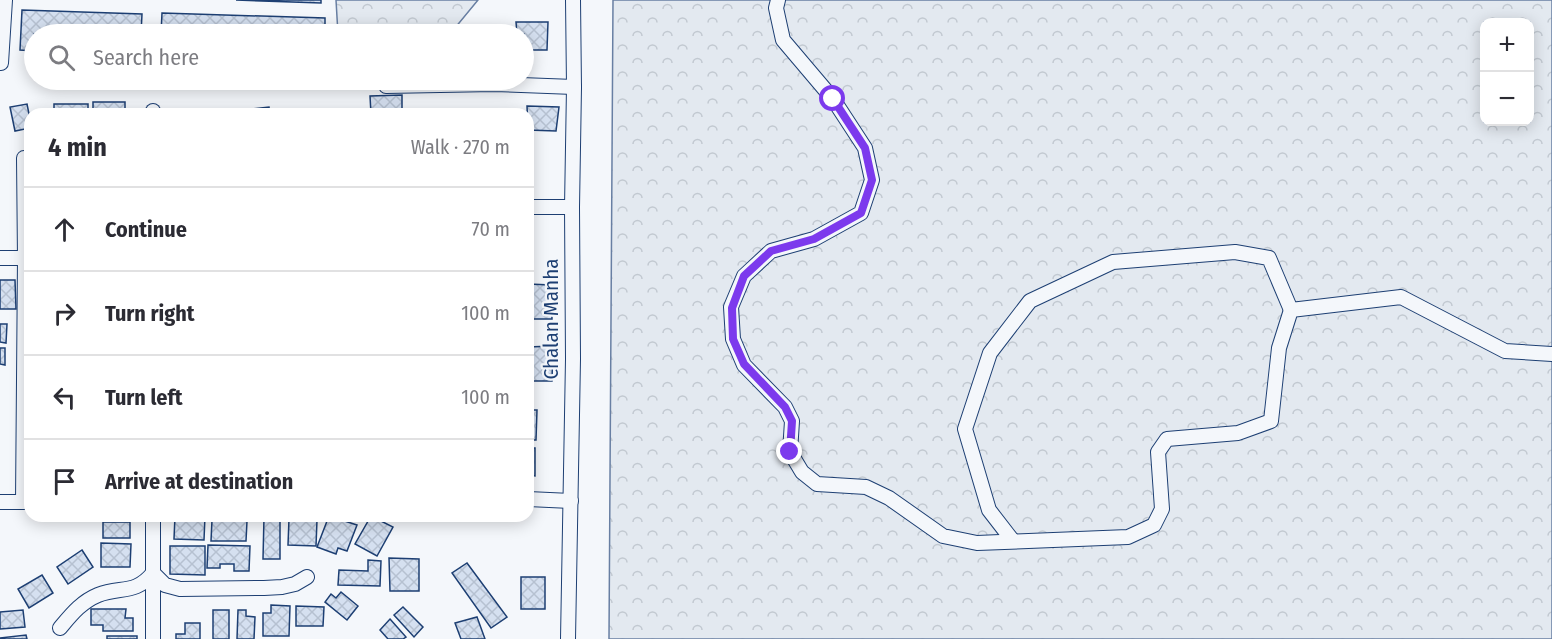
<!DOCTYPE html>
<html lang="en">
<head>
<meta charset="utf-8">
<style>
  body { margin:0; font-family:"Fira Sans Condensed",sans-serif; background:#f7f7f7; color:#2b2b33 }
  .controls { position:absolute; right:18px; top:18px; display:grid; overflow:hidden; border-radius:12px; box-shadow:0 3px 15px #0003 }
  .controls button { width:54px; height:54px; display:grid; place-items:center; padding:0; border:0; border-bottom:2px solid #e1e1e2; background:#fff; color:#2b2b33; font:30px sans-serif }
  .stop { position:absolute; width:18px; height:18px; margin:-14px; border:4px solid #7c3aed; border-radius:50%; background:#fff }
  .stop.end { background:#7c3aed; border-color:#fff; box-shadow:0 2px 6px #0008 }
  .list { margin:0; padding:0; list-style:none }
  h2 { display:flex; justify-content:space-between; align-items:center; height:78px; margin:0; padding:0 24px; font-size:26px }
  h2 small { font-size:20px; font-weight:400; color:#7c7c81 }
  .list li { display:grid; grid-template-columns:39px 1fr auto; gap:18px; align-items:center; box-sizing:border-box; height:84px; padding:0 24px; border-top:2px solid #e1e1e2 }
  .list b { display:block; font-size:22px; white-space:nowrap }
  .list em { font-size:20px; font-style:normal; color:#7c7c81 }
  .icon { flex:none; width:33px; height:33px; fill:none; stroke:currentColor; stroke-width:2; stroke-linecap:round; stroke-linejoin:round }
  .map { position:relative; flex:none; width:1552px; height:639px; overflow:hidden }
  .search { position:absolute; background:#fff; box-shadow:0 3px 15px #0003; left:24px; top:24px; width:510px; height:66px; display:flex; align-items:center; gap:15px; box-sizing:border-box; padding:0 21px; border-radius:33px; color:#7c7c81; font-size:22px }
  .panel { position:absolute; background:#fff; box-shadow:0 3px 15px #0003; left:24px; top:108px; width:510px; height:414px; border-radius:18px }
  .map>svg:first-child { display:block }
  .forest { fill:url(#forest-crowns); stroke:#687fa3; stroke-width:1.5; fill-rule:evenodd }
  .building { fill:url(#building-cross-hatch); stroke:#1d3f73; stroke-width:1.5 }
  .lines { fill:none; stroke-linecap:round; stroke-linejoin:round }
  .minor-casing { stroke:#1d3f73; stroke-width:16 }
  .minor { stroke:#f4f7fb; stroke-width:14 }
  .route { stroke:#7c3aed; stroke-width:8 }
  .labels { text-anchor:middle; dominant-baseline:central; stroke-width:4.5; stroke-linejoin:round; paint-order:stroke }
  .street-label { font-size:21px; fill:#1d3f73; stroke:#f4f7fb }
</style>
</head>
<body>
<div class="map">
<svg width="1552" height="639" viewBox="0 0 1552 639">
  <defs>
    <pattern id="forest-crowns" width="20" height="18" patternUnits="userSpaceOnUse" patternTransform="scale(1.5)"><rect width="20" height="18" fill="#e3e9f0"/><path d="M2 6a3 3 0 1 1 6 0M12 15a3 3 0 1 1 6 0" fill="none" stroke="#c2c9d1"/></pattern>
    <pattern id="building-cross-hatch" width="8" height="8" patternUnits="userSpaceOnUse" patternTransform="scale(1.5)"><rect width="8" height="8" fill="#d5e0f0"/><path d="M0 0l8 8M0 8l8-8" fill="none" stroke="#b6c1d1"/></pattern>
  </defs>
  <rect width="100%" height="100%" fill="#f4f7fb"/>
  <g class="forest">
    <path d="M336 0H478L450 34H338Z"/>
    <path d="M613 0H1552V639H609ZM1484 22H1530V122H1484Z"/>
  </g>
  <g class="building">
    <path d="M236 0H321V3Z"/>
    <path d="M22 10 142 14 141 34H34V51L20 50Z"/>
    <path d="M162 13 325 18V34H161Z"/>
    <path d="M516 22H548L547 50H524V34H517Z"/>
    <rect x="479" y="31" width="31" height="3"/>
    <path d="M402 95V114H371L370 96Z"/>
    <path d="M93 102H125V112H133V114H93Z"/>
    <path d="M27 104 30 119V128L15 131 10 107Z"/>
    <rect x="54" y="104" width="34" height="10"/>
    <path d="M527 106 559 107 556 131 528 130Z"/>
    <path d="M269 107 270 114H227V112Z"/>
    <path d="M311 110 330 111 329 114H311Z"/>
    <path d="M0 280H15L16 309H0Z"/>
    <path d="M528 284 551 285 552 319H528Z"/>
    <path d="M0 324H7L6 343 0 342Z"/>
    <path d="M553 346 552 381H528V347Z"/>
    <path d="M0 348H5V365L0 364Z"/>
    <path d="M528 410H537L536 440H528Z"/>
    <path d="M528 448H535V476L528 475Z"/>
    <path d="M175 516H205L204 540 174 539Z"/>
    <path d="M329 516 357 525 347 551 338 548 336 554 317 547Z"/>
    <path d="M371 516 393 527 377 556 355 544Z"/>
    <path d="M264 517H280V559H263Z"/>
    <path d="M289 519 317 520 316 546 288 545Z"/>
    <path d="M212 520 247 521 246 541H211Z"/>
    <rect x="103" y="522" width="27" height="16"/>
    <path d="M101 543 131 544 130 567H101Z"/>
    <path d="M208 545 250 546 249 571H234V564H220V568H207Z"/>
    <path d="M170 546H205V575L170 574Z"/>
    <path d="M82 550 93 567 68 584 57 567Z"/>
    <path d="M389 558 419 559V591H390Z"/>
    <path d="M368 560 381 561 380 586 338 585 339 570 368 571Z"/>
    <path d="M467 563 507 617 491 628 452 573Z"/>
    <path d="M42 575 53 593 29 608 18 589Z"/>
    <rect x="521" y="577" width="24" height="32"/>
    <path d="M341 592 358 606 347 620 325 602 331 594 336 598Z"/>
    <path d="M271 605 290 606 289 636H263V613H271Z"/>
    <path d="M296 606 324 607 323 626H296Z"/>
    <path d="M403 607 423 627 414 637 394 615Z"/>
    <path d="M91 609H126L125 618H133V631H103V625H91Z"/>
    <path d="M23 610 25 627 0 629V612Z"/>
    <rect x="213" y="610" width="16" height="29"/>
    <path d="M238 610H246V616L255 617 254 639H237Z"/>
    <path d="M477 617 485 639H461L455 623Z"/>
    <path d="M390 619 406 637 403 639H388L380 630Z"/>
    <path d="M185 623H200V639H176V634H185Z"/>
    <path d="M26 635 27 639H0V638Z"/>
    <rect x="107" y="636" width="30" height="3"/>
  </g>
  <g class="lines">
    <g class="minor-casing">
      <g id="minor">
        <path d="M778 0 776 8 783 40 833 99 865 148 872 180 861 213 814 239 771 251 744 276 731 307 733 339 744 365 785 407 792 421 790 452 802 472 817 484 866 487 889 498 943 536 977 543 1128 537 1154 525 1162 509 1158 452 1167 439 1238 433 1271 421 1279 348 1291 310 1401 297 1505 351 1552 354"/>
        <path d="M1 63 5 0"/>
        <path d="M386 86 494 84 574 87"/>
        <path d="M153 111V114"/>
        <path d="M528 207H572"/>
        <path d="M0 258H30"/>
        <path d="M528 499 571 501"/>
        <path d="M0 502H30"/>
        <path d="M23 502 25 258 24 158"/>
        <path d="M153 516V639"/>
        <path d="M1013 541 989 510 965 429 990 353 1030 301 1113 262 1235 252 1269 258 1291 310"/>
        <path d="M60 628C71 615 81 602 98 595 121 586 135 595 153 573L165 585 180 589 264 588 282 587 295 584 307 577"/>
        <path d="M568 639 573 359 572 207 574 87 573 0"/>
      </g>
    </g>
    <use href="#minor" class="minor"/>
  </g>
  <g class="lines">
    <path class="route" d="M790 452 792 421 785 407 744 364 733 339 732 308 744 276 771 251 814 239 861 213 872 180 865 148 833 99"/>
  </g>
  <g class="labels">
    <g class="street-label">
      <text transform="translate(551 319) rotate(-90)">Chalan Manha</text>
    </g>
  </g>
</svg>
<div class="controls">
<button>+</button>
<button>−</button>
</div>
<div class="stop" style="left:833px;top:99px"></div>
<div class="stop end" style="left:790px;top:452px"></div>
<div class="search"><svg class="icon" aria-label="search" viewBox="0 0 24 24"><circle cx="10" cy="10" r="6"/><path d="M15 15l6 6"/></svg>Search here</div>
<section class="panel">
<h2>4 min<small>Walk · 270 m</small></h2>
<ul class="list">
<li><svg class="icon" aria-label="ahead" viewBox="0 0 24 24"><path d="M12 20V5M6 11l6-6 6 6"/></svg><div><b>Continue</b></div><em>70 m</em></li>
<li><svg class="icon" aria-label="right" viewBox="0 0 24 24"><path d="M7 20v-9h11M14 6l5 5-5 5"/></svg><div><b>Turn right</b></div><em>100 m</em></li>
<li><svg class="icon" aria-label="left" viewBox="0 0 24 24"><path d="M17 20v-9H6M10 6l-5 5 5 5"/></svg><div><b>Turn left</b></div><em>100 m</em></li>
<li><svg class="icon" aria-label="arrive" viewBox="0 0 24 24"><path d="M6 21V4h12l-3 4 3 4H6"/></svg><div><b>Arrive at destination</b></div></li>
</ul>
</section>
</div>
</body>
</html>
